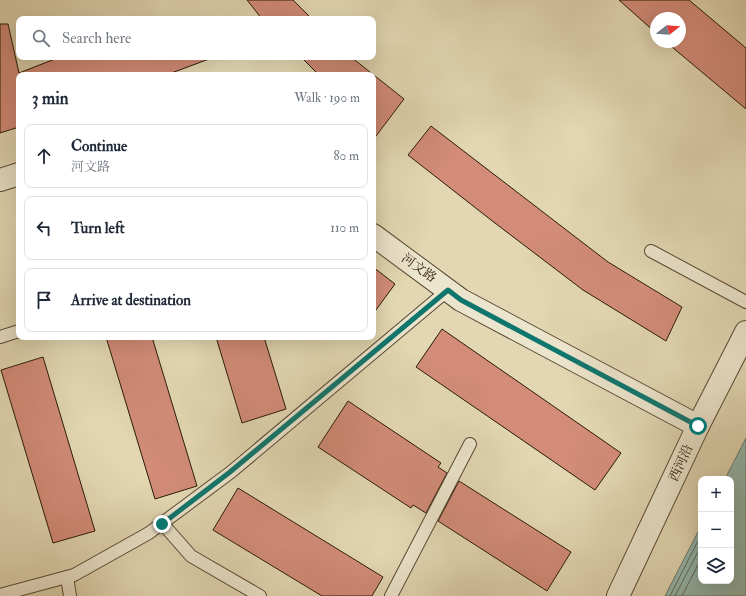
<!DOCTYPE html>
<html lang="en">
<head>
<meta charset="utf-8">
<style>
  body { margin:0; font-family:"IM FELL Double Pica","Noto Serif SC",serif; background:#f2f2f3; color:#1f2937 }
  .controls { position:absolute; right:12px; bottom:12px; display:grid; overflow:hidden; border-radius:8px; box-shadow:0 4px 16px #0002 }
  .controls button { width:36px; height:36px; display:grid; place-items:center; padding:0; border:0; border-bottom:1px solid #e0e1e3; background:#fff; color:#1f2937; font:20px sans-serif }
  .compass { position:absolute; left:650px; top:12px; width:36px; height:36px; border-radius:50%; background:#fff; box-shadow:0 4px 16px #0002; rotate:73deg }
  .stop { position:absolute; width:12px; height:12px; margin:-9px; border:3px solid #0f766e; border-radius:50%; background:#fff }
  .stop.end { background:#0f766e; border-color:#fff; box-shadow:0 1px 4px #0008 }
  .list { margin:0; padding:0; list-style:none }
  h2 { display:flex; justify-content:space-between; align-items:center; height:52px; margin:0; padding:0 16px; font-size:17px }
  h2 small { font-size:13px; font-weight:400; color:#747a83 }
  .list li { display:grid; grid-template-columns:26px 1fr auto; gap:12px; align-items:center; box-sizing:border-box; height:64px; margin:0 8px 8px; padding:0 8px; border:1px solid #e0e1e3; border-radius:8px }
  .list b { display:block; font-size:15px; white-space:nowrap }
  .list p { margin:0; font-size:13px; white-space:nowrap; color:#747a83 }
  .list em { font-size:13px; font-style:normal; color:#747a83 }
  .icon { flex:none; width:22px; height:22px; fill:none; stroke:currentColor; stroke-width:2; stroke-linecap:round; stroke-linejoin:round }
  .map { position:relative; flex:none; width:746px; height:596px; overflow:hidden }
  .search { position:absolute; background:#fff; box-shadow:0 4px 16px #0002; left:16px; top:16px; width:360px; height:44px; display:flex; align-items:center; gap:10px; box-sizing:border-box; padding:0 14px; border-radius:8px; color:#747a83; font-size:15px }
  .panel { position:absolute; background:#fff; box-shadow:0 4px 16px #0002; left:16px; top:72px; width:360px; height:268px; border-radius:8px }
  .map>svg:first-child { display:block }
  .water { fill:#95b9ae; stroke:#6a796c }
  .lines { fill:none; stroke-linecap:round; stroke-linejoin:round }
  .shore { stroke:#606a5c; stroke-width:1 }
  .building { fill:#d28c78; stroke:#2a1a0a }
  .lane-casing { stroke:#584934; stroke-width:14 }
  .street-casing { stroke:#584934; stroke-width:24 }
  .lane { stroke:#ece5cd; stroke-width:12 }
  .street { stroke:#ece5cd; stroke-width:22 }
  .route { stroke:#0f766e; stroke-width:5 }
  .labels { text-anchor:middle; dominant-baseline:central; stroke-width:4; stroke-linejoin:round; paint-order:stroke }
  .street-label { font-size:13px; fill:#2a1a0a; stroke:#ece5cd }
</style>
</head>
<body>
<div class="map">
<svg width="746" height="596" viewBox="0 0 746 596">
  <rect width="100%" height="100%" fill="#e2d7b2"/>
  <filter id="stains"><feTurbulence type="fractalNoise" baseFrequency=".005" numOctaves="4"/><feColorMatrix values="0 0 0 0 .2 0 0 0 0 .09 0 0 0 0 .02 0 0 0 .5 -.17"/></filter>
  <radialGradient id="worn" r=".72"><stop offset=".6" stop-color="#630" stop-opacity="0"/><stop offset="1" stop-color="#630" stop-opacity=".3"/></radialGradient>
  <path class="water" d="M746 438V596H665L701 526V581H731V479H725Z"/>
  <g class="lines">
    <g class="shore">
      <path d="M670 596 701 535"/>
      <path d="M675 596 701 546"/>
      <path d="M682 596 701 559"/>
    </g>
  </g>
  <g class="building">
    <path d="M247 0H293L312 19H262Z"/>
    <path d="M619 0H689L746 48V109L666 42H680V18H656V33Z"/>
    <path d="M0 24H8L19 73 60 57H209V59L166 75H19V127L0 133Z"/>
    <path d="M301 57H351L404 99 373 140V75H319Z"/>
    <path d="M431 126 608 262 682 307 666 341 583 290 491 220 408 155Z"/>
    <path d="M373 267 395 284 373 314Z"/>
    <path d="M442 329 621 453 595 490 416 367Z"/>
    <path d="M106 337H152L197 486 155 499Z"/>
    <path d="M216 337H264L286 409 242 423Z"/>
    <path d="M43 357 95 531 53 543 1 370Z"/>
    <path d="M348 401 441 463 438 467 447 473 426 513 413 505 411 508 318 447Z"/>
    <path d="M459 481 571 552 547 591 438 521Z"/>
    <path d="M238 488 383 577 372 596H322L213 530Z"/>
  </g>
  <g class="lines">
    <g class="lane-casing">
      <g id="lane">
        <path d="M651 251 746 302"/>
        <path d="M0 337 19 331"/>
        <path d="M162 523 191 556 260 596"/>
        <path d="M67 577 70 596"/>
        <path d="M0 595 74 575 149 533 231 472 448 290"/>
        <path d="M391 596 470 444"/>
      </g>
    </g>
    <g class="street-casing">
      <g id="street">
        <path d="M0 180 19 174"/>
        <path d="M373 235 461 300 698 426"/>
        <path d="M618 596 698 426 746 332"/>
      </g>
    </g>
    <use href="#lane" class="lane"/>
    <use href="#street" class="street"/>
  </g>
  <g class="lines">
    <path class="route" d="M162 524 230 472 448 290 461 300 698 426"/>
  </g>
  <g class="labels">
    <g class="street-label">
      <text transform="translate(419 268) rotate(36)">河文路</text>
      <text transform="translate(681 463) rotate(-65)">西河沿</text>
    </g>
  </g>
  <rect width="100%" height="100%" filter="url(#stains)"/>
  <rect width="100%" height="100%" fill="url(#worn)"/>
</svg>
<div class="controls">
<button>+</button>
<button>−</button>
<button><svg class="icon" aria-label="layers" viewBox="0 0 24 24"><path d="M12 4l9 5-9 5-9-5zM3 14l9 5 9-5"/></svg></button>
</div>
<svg class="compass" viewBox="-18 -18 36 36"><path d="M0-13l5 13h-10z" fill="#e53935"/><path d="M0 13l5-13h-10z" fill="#747a83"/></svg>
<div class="stop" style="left:698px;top:426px"></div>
<div class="stop end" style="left:162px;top:524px"></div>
<div class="search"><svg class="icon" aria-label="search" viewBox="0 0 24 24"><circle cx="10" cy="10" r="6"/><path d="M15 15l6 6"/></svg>Search here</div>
<section class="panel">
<h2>3 min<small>Walk · 190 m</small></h2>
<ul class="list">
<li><svg class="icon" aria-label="ahead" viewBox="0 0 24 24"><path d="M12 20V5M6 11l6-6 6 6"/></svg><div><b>Continue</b><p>河文路</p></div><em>80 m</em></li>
<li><svg class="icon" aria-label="left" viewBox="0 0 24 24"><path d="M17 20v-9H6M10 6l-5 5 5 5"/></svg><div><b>Turn left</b></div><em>110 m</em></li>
<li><svg class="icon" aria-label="arrive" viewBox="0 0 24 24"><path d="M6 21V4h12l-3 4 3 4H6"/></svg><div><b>Arrive at destination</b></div></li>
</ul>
</section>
</div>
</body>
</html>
